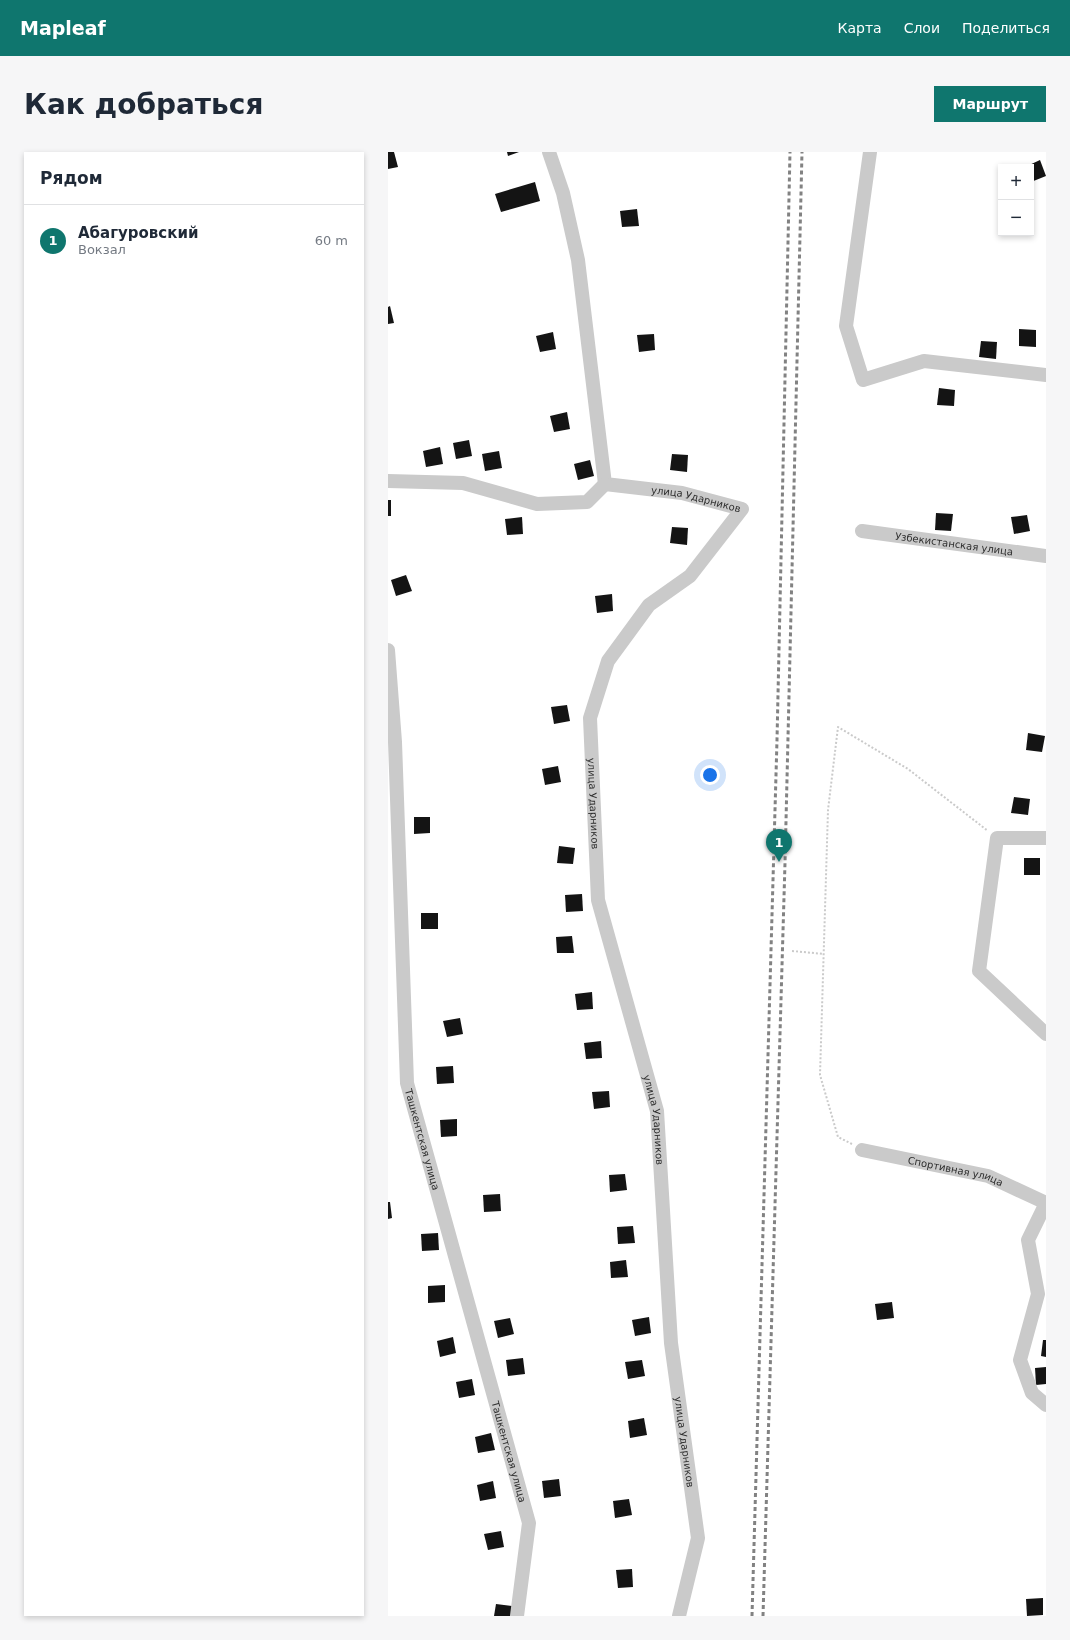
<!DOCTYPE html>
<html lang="ru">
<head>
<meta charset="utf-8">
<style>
  body { margin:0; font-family:"DejaVu Sans",sans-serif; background:#f6f6f7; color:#1f2937 }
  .controls { position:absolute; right:12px; top:12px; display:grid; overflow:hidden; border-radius:0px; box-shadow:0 2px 6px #0003 }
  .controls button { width:36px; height:36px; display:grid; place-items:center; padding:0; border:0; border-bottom:1px solid #e0e1e3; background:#fff; color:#1f2937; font:20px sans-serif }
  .you { position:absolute; left:322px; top:623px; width:14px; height:14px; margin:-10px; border:3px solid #fff; border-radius:50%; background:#1a73e8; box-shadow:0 0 0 6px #1a73e833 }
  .badge { display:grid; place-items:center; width:26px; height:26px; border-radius:50%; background:#0f766e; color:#fff; font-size:13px; font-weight:700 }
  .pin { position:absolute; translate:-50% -33px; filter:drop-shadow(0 1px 2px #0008) }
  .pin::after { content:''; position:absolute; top:21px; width:14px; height:12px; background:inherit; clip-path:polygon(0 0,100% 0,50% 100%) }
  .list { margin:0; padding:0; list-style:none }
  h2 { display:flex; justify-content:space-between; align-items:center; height:52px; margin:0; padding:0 16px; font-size:17px }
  h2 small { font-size:13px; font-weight:400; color:#747a83 }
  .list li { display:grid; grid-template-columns:26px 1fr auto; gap:12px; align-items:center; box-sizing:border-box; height:72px; padding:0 16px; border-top:1px solid #e0e1e3 }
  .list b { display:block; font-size:15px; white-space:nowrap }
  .list p { margin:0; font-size:13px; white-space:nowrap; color:#747a83 }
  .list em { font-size:13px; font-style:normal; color:#747a83 }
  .map { position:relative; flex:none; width:658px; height:1464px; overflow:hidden; border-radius:0px }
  header { display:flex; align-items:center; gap:24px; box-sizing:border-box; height:56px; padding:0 20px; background:#0f766e; color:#fff }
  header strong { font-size:19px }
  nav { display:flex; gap:22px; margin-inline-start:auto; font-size:14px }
  .intro { display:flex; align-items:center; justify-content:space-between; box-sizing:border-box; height:96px; padding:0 24px }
  h1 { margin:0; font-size:28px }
  .button { padding:10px 18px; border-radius:0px; background:#0f766e; color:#fff; font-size:14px; font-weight:700 }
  main { display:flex; gap:24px; padding:0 24px }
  aside { flex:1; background:#fff; border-radius:0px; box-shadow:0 2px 6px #0003 }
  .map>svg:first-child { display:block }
  .building { fill:#141414 }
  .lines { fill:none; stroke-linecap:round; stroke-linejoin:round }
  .path { stroke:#cacaca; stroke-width:2; stroke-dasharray:2 2; stroke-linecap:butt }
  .minor { stroke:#cacaca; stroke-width:14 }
  .rail { stroke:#828282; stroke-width:3; stroke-dasharray:4 3; stroke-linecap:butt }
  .labels { text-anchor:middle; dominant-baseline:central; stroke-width:4; stroke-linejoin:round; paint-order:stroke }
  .street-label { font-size:10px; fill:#2d2d2d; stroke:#fff }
</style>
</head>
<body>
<header>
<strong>Mapleaf</strong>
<nav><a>Карта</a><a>Слои</a><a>Поделиться</a></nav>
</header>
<div class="intro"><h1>Как добраться</h1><a class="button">Маршрут</a></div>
<main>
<aside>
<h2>Рядом<small></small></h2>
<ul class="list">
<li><span class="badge">1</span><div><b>Абагуровский</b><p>Вокзал</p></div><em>60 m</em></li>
</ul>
</aside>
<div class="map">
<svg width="658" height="1464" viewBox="0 0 658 1464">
  <rect width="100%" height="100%" fill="#fff"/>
  <g class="building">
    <path d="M0 0H6L10 15 0 17Z"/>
    <path d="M119 0H131L120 4Z"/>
    <path d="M652 8 658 24 643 30V15H637Z"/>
    <path d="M147 30 152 49 113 60 107 42Z"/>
    <path d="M249 57 251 74 234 75 232 59Z"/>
    <path d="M2 154 6 171 0 172V155Z"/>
    <path d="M631 177 648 178V195L631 194Z"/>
    <path d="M165 180 168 197 152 200 148 184Z"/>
    <path d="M266 182 267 198 251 200 249 183Z"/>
    <path d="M593 189 609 190 608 207 591 205Z"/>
    <path d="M551 236 567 238 566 254 549 253Z"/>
    <path d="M179 260 182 277 166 280 162 264Z"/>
    <path d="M81 288 84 304 68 307 65 291Z"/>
    <path d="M52 295 55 312 38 315 35 299Z"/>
    <path d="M111 299 114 316 97 319 94 302Z"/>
    <path d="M284 302 300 303 299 320 282 318Z"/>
    <path d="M202 308 206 324 190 328 186 312Z"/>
    <rect x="0" y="348" width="3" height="16"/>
    <path d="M548 361 565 362 563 379 547 378Z"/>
    <path d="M639 363 642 379 626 382 623 365Z"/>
    <path d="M134 365 135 382 119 383 117 367Z"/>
    <path d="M284 375 300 376 299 393 282 391Z"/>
    <path d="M18 423 24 439 8 444 3 428Z"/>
    <path d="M224 442 225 459 209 461 207 444Z"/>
    <path d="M179 553 182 569 166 572 163 555Z"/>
    <path d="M640 581 657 584 654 600 638 598Z"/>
    <path d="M170 614 173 630 157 633 154 617Z"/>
    <path d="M626 645 642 647 640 663 623 661Z"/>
    <path d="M26 665H42V681L26 682Z"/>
    <path d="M171 694 187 696 185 712 169 711Z"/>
    <rect x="636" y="706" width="16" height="17"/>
    <path d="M194 742 195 759 178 760 177 743Z"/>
    <rect x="33" y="761" width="17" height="16"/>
    <path d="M184 784 186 801H169L168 785Z"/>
    <path d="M204 840 205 857 189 858 187 842Z"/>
    <path d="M72 866 75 882 59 885 55 869Z"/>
    <path d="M213 889 214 906 198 907 196 891Z"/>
    <path d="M65 914 66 931 49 932 48 915Z"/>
    <path d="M221 939 222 955 206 957 204 940Z"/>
    <path d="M69 967V984L53 985 52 968Z"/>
    <path d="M237 1022 239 1038 222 1040 221 1023Z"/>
    <path d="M112 1042 113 1059 96 1060 95 1043Z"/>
    <path d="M0 1050H2L4 1066 0 1067Z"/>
    <path d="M245 1074 247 1091 230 1092 229 1075Z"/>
    <path d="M50 1081 51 1098 34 1099 33 1082Z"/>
    <path d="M238 1108 240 1125 223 1126 222 1110Z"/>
    <path d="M57 1133V1150L40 1151V1134Z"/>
    <path d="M504 1150 506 1166 489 1168 487 1152Z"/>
    <path d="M261 1165 263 1181 247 1184 244 1168Z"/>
    <path d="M122 1166 126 1182 110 1186 106 1169Z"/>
    <path d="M65 1185 68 1201 52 1205 49 1189Z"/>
    <path d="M655 1188H658V1205L653 1204Z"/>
    <path d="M135 1206 137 1222 120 1224 118 1208Z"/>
    <path d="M254 1208 257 1224 240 1227 237 1210Z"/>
    <path d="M658 1215V1232L648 1233 647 1216Z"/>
    <path d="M84 1227 87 1243 71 1246 68 1230Z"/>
    <path d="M256 1266 259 1283 242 1286 240 1269Z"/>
    <path d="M103 1281 107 1298 90 1301 87 1285Z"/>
    <path d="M171 1327 173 1344 156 1346 154 1329Z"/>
    <path d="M105 1329 108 1346 92 1349 89 1333Z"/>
    <path d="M241 1347 244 1363 227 1366 225 1349Z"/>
    <path d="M113 1379 116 1395 100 1398 96 1382Z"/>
    <path d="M244 1417 245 1435 230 1436 228 1418Z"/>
    <path d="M655 1446V1463L639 1464 638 1447Z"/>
    <path d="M108 1452 124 1454 123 1464H106Z"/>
  </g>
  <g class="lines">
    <g class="path">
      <path d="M404 799 436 802"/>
      <path d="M464 992 450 985 432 923 440 658 450 575 520 617 600 679"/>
    </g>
    <g class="minor">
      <path id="s1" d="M161 0 175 41 190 108 217 332 294 341 354 357 302 424 261 453 220 509 202 566 210 748 269 959 283 1191 310 1386 291 1464"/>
      <path d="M482 0 458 174 475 228 536 209 658 223"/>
      <path d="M0 329 75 331 149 352 199 350 217 332"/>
      <path id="s2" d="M474 379 658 404"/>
      <path id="s3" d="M0 498 7 590 19 931 141 1371 129 1464"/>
      <path d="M658 686H609L591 819 658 882"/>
      <path id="s4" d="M474 998 600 1024 658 1051"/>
      <path d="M658 1051 640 1088 650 1142 632 1208 644 1241 658 1253"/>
    </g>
    <g class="rail">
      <path d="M364 1464 389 588 402 0"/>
      <path d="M375 1464 397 711 414 0"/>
    </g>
  </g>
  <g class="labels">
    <g class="street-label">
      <text stroke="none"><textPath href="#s1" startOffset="430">улица Ударников</textPath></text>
      <text stroke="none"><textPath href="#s2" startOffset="93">Узбекистанская улица</textPath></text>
      <text stroke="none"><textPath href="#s1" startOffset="827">улица Ударников</textPath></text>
      <text stroke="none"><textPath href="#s1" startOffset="1151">улица Ударников</textPath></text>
      <text stroke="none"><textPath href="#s3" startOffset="492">Ташкентская улица</textPath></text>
      <text stroke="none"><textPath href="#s4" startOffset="96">Спортивная улица</textPath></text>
      <text stroke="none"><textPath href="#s1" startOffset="1475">улица Ударников</textPath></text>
      <text stroke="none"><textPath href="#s3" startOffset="816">Ташкентская улица</textPath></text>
    </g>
  </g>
</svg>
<div class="controls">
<button>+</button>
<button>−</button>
</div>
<div class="you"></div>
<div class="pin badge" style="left:391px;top:710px">1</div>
</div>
</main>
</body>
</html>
